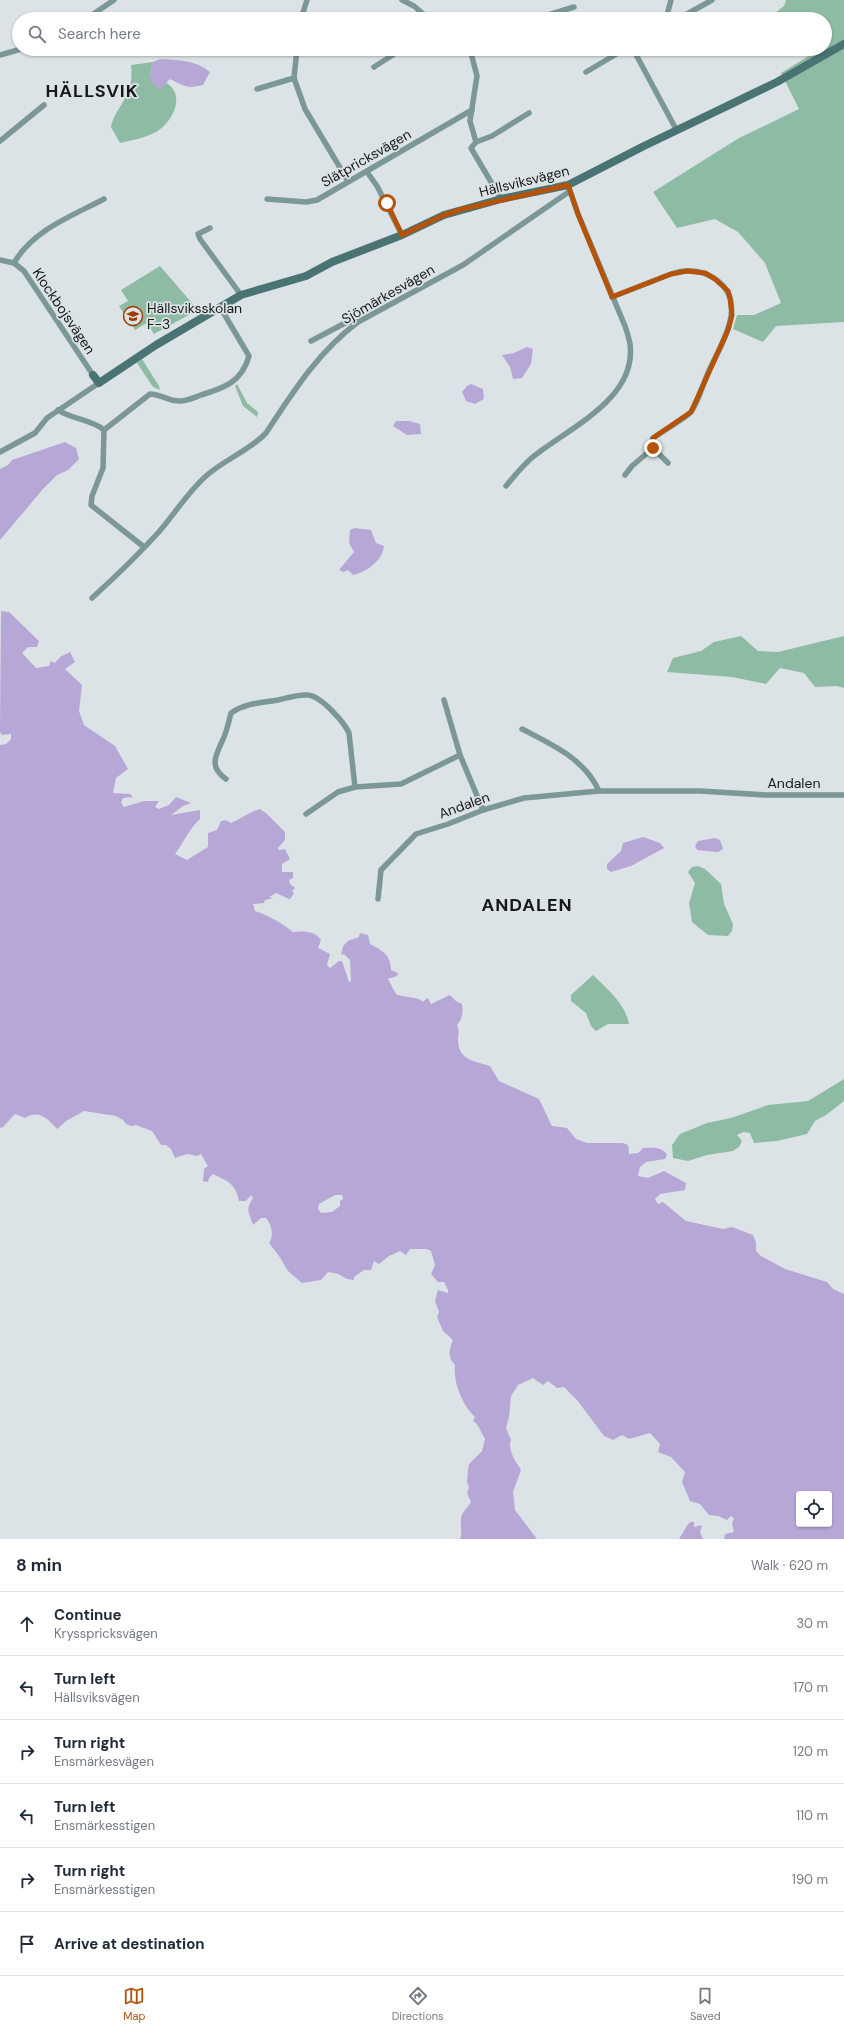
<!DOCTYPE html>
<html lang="en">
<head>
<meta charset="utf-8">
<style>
  body { margin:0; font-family:"DM Sans",sans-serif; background:#f2f2f3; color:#1f2937 }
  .controls { position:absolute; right:12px; bottom:12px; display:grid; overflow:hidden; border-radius:4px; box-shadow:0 1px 3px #0004 }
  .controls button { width:36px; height:36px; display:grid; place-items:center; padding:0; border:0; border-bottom:1px solid #e0e1e3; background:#fff; color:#1f2937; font:20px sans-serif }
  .stop { position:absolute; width:12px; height:12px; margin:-9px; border:3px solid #b45309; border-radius:50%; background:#fff }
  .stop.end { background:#b45309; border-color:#fff; box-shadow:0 1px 4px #0008 }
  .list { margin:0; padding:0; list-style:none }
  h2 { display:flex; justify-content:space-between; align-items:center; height:52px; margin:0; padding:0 16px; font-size:17px }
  h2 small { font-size:13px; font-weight:400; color:#747a83 }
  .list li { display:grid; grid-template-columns:26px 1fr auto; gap:12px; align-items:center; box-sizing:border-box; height:64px; padding:0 16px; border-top:1px solid #e0e1e3 }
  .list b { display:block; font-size:15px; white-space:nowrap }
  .list p { margin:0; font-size:13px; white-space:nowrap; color:#747a83 }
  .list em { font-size:13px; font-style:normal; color:#747a83 }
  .icon { flex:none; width:22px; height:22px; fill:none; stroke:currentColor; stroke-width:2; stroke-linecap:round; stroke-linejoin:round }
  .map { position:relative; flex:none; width:844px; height:1539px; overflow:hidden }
  .search { position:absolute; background:#fff; box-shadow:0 1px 3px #0004; left:12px; right:12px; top:12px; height:44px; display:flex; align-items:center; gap:10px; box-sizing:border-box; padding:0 14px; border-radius:22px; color:#747a83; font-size:15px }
  .sheet { height:436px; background:#fff }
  nav { display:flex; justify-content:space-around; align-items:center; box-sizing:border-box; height:56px; border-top:1px solid #e0e1e3; background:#fff; font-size:11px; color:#747a83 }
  nav a { display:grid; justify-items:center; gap:2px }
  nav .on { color:#b45309 }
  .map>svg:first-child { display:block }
  .green { fill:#8ebba3 }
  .water { fill:#b6a7d7; fill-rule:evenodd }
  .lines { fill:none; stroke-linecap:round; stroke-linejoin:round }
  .street { stroke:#7c9797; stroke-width:5.5 }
  .secondary { stroke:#497473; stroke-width:8 }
  .route { stroke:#b45309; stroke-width:5 }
  .labels { text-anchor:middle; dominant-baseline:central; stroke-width:3.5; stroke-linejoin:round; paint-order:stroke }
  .street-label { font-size:14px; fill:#161819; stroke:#dce3e6 }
  .poi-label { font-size:14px; fill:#161819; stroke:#dce3e6; text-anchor:start }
  .district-label { font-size:18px; font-weight:bold; letter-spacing:1px; fill:#161819; stroke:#dce3e6 }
</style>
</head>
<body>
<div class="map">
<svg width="844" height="1539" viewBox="0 0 844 1539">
  <rect width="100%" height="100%" fill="#dce3e6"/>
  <g class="green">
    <path d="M786 0H844V322L776 326 763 342 733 329 737 315H754L781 303 765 263 738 232 715 219 677 228 653 192 739 138 799 109 781 73 820 49H825V46L831 42 825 31V19H767L784 6Z"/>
    <path d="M153 62 150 76 160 89 165 82C187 94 173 122 156 132 145 138 133 140 120 143L111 127C113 115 121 107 126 96 132 86 132 75 131 65Z"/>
    <path d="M160 266 198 310 154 334 147 323 135 330 119 306 128 301 121 290Z"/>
    <path d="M142 359 159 386 160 390 153 387 137 363Z"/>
    <path d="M237 384 247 403 258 412 257 417 243 406 235 386Z"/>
    <path d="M741 636 758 651 778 652 844 636V688L837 686 815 687 804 673 780 668 766 684 732 677 667 672 673 658 701 651 714 642Z"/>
    <path d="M698 866 705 869 721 884 724 904 733 924 732 931 728 936 708 935 692 922 689 903 695 883 688 872 692 867Z"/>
    <path d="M593 975C607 989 625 1003 629 1024H608L596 1031 591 1026 586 1013 571 1001V995Z"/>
    <path d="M844 1079V1101L826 1115 815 1121 807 1134 777 1141 754 1143 750 1133 743 1132 737 1135 742 1141 739 1147 733 1151 707 1155 688 1161 673 1158 672 1145 680 1134 707 1123 731 1118 768 1105 808 1101Z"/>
  </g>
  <g class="water">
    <path d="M160 59C178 60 196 60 210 72L203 85C187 89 184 86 170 79L160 89 154 86 150 76 153 62Z"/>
    <path d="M527 347 533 349 531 364 522 378 513 379 510 367 502 355 514 353Z"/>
    <path d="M471 384 483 389 484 399 475 404 466 401 462 392 467 386Z"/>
    <path d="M396 421H409L420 424 421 434 407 435 393 426Z"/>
    <path d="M65 442 76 448 79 459 68 470 57 475 43 489 0 540V469L8 465 12 460Z"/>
    <path d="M355 528 371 530 376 543 384 546C382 561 367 572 353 575L348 570 344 572 339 570 354 552 349 543 350 530Z"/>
    <path d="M1 611 9 612 39 641 37 647H28L22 653 36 668 49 666 51 661 55 663 60 657 70 652 75 662 65 669 82 685 79 711 84 725 115 746 128 769 116 778 113 793 130 794 133 797 123 798 121 803 124 807 144 801H159L155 807 159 809 169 805 176 797 191 803 183 806 171 815 200 810V819C189 829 184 842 175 854L187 860 208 847V833L217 830 221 821 226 820 231 823C241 819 249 812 260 809L267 814 285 832V840L278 848 279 850 285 849 290 859 282 864V872H293V878L289 880 290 884 295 888 292 891 294 893 291 898 289 899 276 893 269 897 273 898 265 900 264 903 253 904 255 911C266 914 285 925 293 932 304 931 315 931 321 940L318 948 330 954 327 965 330 968 339 961H342L349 982 351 981 350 960 344 954 341 955 343 946 348 941 359 937 360 933 368 935 370 944C383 950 391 956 391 970L398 973 397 976 388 979 396 994C404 998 412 996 421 1000L422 1002 428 998 431 1004 450 995 456 1001 462 1004C463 1012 463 1018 457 1025 460 1031 458 1034 458 1041 459 1060 474 1061 490 1066L499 1081 539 1099 552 1126 567 1128 576 1139 587 1143H623L628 1145 629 1154 638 1153 643 1148C652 1148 662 1146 667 1155L665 1159 646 1162 640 1167 638 1176 648 1178 664 1171 686 1183 685 1190 660 1194 655 1199 658 1204 663 1202 686 1221 723 1229 732 1227 753 1235 756 1242V1251L761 1256 785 1269 827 1282 833 1289 844 1294V1539H724L725 1534 734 1532 732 1524 734 1518 731 1516 727 1520 718 1516 709 1515 700 1504 690 1501 682 1482 685 1472 671 1457 658 1452 660 1444 650 1433 629 1439 622 1435 613 1440 604 1436 577 1400 564 1387 557 1388 548 1381 543 1385 533 1378 518 1385 511 1396 509 1417 506 1428 511 1440C507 1450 516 1462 521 1470L513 1492 515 1510 537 1539H460C463 1532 460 1526 461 1519 461 1513 468 1507 471 1502L467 1493 469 1487 467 1482 468 1469 469 1464 482 1451 485 1439 477 1424 473 1421 475 1417C462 1405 453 1382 455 1365 447 1357 449 1350 453 1340L443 1331 437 1317 439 1312 435 1301 438 1290 448 1293V1290L444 1282H438L431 1274 435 1265 431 1251 427 1249H410L406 1255 400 1251 389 1256 379 1264 374 1261 371 1270H364L354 1277V1280L347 1279 338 1274 328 1272 321 1280 302 1283 288 1271 279 1256 269 1243C274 1236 272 1225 266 1218H261L253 1225C249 1212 245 1210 253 1198L251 1195 246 1201H239C235 1183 229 1182 213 1174L209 1178 208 1182 203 1181 204 1169 208 1166 201 1154 197 1156 187 1154 175 1158 171 1149 166 1145H161L152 1131 136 1125 131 1126 126 1124 123 1120 116 1116 84 1111 66 1121 57 1129C48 1119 39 1109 25 1118L15 1114 3 1127 0 1128V745L6 744 11 739V734L2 735 0 732ZM335 1195H342L343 1199 340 1201V1206L332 1212 321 1213 318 1209 319 1204ZM799 1494H829V1524H799Z"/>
    <path d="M643 837 660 843 664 848 631 866 611 872 607 869V864L621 851 623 843Z"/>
    <path d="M715 838 720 840 723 849 718 852 697 850 695 846 698 841Z"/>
    <path d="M691 1522H694V1527L702 1525 700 1532 703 1539H679L688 1524Z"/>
  </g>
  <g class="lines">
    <g class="street">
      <path d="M402 0 414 6 429 19"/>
      <path d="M86 19 114 0"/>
      <path d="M301 19 307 0"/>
      <path d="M535 19 574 7"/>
      <path d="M666 19 671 0"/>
      <path d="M678 19 712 0"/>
      <path d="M297 49 294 78 305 109 348 181"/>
      <path d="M477 49 471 53 477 76 470 121 476 142 471 148 501 199"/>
      <path d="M633 49 677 131"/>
      <path d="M0 55 21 49"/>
      <path d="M374 67 402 49"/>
      <path d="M586 72 625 49"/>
      <path d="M257 89 294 78"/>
      <path d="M0 141 44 105"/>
      <path d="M476 142 492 136 529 113"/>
      <path d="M367 172 377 186 402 235"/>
      <path d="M267 199 306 202 317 200 472 110"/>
      <path d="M210 228 198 234 200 239 241 295"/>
      <path d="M0 260 14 263 24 271 93 375"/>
      <path d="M14 263C33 230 72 216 104 199"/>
      <path d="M612 297 671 274C686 269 701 270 714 278 751 302 720 345 708 373 702 386 699 401 691 412 687 417 660 433 653 438V448L632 466 625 475"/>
      <path d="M311 341 349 321 358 322"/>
      <path d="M58 410C73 420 91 419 104 430L103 468 92 496 91 505 144 547"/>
      <path d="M104 430 150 394C161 394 170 402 180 401 187 401 195 397 201 395 224 388 242 382 249 356L220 307"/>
      <path d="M653 448 668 463"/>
      <path d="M0 452 35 433 47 418 99 383"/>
      <path d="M506 486C516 474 526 461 538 453 573 426 637 397 630 344 629 338 627 332 625 326L578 214 569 188"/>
      <path d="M92 598C114 578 136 557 157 534 174 515 187 493 206 476 225 459 249 451 266 433 293 392 318 352 358 322L463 265 570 191"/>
      <path d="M444 700 460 755"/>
      <path d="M522 729C551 744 585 759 599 791"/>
      <path d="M226 779C207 766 217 754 224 737 227 730 229 721 231 713 246 703 260 703 278 700 287 698 298 694 308 695 321 696 344 722 349 733L355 787"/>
      <path d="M306 814 338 792 355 787 401 784 460 755 483 810"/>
      <path d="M378 899 381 870 416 834 448 824 483 810 524 798 599 791H700L766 795H844"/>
    </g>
    <path class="secondary" d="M93 375 99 383 156 345 241 295 306 276 332 262 402 235 444 215 501 199 568 185 644 146 777 82 844 44"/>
  </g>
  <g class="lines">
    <path class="route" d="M387 203 402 235 444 215 463 209 568 185 578 214 612 297 671 274 687 271 705 273 715 279 728 291 730 298 732 315 728 330 691 412 653 438V448"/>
  </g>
  <defs>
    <g id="school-ring" transform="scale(1)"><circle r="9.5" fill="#dce3e6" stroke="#9f3c00" stroke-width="1.5"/><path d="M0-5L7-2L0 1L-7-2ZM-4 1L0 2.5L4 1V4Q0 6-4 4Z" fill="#9f3c00"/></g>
  </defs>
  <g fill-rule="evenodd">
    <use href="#school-ring" x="133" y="316"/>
  </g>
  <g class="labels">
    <g class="street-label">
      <text transform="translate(366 158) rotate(-30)">Slätpricksvägen</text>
      <text transform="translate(524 181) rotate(-14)">Hällsviksvägen</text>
      <text transform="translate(388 294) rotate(-30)">Sjömärkesvägen</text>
      <text transform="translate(64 311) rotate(56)">Klockbojsvägen</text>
      <text x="794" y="783">Andalen</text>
      <text transform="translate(464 805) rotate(-20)">Andalen</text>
    </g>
    <g class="poi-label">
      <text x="147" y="308">Hällsviksskolan<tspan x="147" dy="16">F-3</tspan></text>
    </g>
    <g class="district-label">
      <text x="92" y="91">HÄLLSVIK</text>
      <text x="527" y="905">ANDALEN</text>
    </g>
  </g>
</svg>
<div class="controls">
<button><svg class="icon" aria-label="locate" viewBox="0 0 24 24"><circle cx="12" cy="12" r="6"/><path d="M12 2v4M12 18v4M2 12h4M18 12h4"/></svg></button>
</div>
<div class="stop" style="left:387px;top:203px"></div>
<div class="stop end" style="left:653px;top:448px"></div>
<div class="search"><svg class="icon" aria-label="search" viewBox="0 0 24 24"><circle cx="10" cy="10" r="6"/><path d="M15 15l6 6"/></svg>Search here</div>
</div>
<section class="sheet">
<h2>8 min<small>Walk · 620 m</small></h2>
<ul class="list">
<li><svg class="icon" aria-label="ahead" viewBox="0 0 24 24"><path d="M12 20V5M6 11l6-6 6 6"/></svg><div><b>Continue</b><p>Krysspricksvägen</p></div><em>30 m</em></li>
<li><svg class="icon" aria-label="left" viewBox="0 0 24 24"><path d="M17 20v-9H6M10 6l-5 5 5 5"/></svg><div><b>Turn left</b><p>Hällsviksvägen</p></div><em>170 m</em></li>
<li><svg class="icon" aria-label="right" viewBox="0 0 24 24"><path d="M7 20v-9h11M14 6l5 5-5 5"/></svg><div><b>Turn right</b><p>Ensmärkesvägen</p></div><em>120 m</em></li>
<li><svg class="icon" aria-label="left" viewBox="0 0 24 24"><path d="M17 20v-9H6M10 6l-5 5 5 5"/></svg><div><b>Turn left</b><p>Ensmärkesstigen</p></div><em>110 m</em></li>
<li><svg class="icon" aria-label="right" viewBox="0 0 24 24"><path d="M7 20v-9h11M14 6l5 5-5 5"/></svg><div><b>Turn right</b><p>Ensmärkesstigen</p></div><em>190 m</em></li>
<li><svg class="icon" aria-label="arrive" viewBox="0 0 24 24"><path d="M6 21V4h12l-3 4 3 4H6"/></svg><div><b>Arrive at destination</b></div></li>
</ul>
</section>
<nav>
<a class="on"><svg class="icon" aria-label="map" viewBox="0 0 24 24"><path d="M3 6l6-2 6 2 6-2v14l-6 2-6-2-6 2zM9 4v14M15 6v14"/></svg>Map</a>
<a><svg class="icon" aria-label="directions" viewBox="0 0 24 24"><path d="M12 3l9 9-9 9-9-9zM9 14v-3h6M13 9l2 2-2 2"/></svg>Directions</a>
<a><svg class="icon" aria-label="saved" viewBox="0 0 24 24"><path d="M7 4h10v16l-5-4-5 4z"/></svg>Saved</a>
</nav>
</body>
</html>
